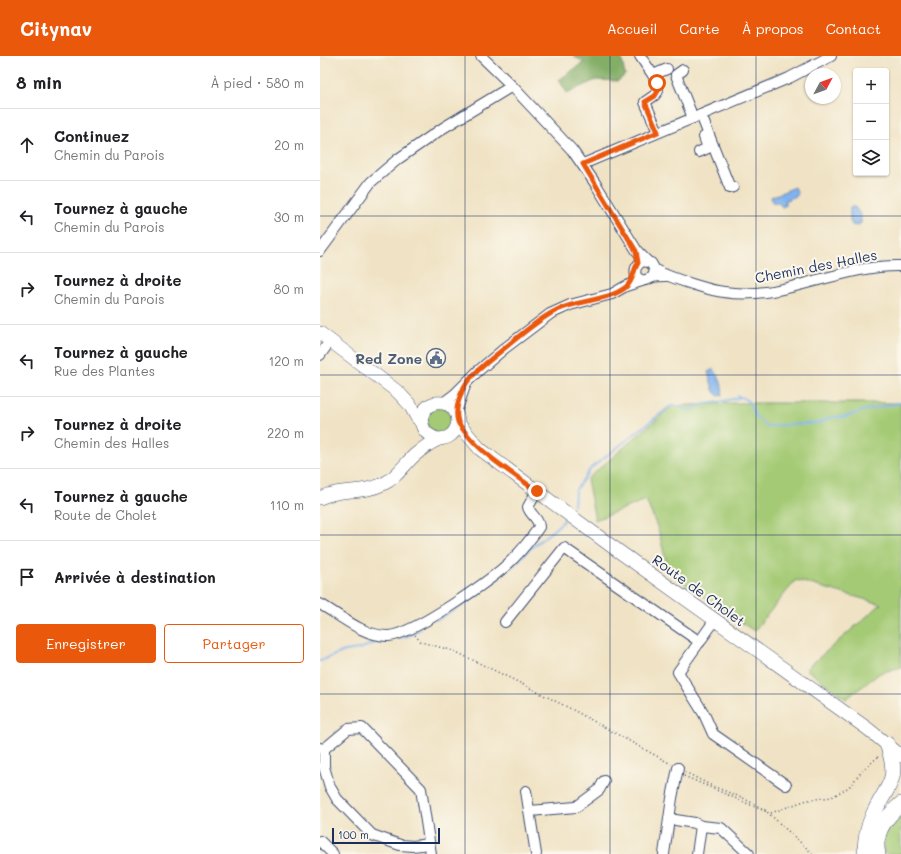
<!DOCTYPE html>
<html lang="fr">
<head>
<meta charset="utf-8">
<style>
  body { margin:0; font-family:Mali,sans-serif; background:#f2f2f2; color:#202124 }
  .controls { position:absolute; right:12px; top:12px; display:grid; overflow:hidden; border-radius:4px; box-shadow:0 1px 3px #0004 }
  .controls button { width:36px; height:36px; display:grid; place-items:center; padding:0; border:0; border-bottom:1px solid #e0e0e0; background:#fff; color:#202124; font:20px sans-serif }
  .compass { position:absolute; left:485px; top:12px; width:36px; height:36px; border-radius:50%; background:#fff; box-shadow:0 1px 3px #0004; rotate:49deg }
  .scale { position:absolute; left:12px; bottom:10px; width:108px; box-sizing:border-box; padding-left:4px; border:2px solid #1b2f5e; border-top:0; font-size:11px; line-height:14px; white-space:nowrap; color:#1b2f5e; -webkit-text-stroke:3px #fbf7ec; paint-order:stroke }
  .stop { position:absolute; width:12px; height:12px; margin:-9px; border:3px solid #ea580c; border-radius:50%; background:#fff }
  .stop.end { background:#ea580c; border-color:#fff; box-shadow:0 1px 4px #0008 }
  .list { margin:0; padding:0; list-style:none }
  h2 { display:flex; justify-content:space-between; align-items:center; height:52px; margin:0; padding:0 16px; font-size:17px }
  h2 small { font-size:13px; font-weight:400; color:#757577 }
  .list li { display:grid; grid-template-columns:26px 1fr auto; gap:12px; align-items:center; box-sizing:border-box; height:72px; padding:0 16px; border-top:1px solid #e0e0e0 }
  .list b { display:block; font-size:15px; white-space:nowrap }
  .list p { margin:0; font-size:13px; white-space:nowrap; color:#757577 }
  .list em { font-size:13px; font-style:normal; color:#757577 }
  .actions { display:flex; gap:8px; padding:12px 16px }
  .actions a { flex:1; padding:9px 0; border:1px solid #ea580c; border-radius:4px; text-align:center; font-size:14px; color:#ea580c }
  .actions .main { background:#ea580c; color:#fff }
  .icon { flex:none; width:22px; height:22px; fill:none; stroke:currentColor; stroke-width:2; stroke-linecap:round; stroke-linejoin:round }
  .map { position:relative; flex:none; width:581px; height:798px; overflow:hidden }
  header { display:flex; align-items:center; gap:24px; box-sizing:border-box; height:56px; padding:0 20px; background:#ea580c; color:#fff }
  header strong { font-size:19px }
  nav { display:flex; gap:22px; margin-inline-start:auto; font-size:14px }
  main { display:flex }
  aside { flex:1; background:#fff }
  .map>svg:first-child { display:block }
  .green { fill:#a4ca75; stroke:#607c6a }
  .forest { fill:#83ae66; stroke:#4f6e62 }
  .water { fill:#80b3ed; stroke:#4e71a6 }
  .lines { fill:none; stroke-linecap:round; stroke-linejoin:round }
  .stream { stroke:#80b3ed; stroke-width:2 }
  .minor-casing { stroke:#3b4a6d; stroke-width:12 }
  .major-casing { stroke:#3b4a6d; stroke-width:14 }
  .highway-casing { stroke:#3b4a6d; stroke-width:16 }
  .path { stroke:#3b4a6d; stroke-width:1.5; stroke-dasharray:1 3; stroke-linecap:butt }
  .minor { stroke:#fff; stroke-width:10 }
  .major { stroke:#fff; stroke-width:13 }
  .highway { stroke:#fff; stroke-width:15 }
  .route { stroke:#ea580c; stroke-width:5 }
  .grid { fill:none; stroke:#1b2f5e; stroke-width:1; stroke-opacity:0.55 }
  .labels { text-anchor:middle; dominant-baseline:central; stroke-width:4; stroke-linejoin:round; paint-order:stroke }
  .street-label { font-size:14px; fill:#1b2f5e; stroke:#fbf7ec }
  .service-label { font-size:14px; font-weight:bold; fill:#4e5e75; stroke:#fbf7ec; text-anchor:end }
</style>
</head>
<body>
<header>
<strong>Citynav</strong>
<nav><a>Accueil</a><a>Carte</a><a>À propos</a><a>Contact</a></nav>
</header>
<main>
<aside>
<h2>8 min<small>À pied · 580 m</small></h2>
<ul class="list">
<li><svg class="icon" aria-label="ahead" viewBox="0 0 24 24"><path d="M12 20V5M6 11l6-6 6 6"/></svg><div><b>Continuez</b><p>Chemin du Parois</p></div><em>20 m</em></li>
<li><svg class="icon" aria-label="left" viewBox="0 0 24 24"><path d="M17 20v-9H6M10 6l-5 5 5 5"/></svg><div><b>Tournez à gauche</b><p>Chemin du Parois</p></div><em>30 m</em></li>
<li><svg class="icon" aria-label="right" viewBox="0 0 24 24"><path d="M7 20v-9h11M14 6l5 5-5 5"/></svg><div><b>Tournez à droite</b><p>Chemin du Parois</p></div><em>80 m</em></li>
<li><svg class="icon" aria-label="left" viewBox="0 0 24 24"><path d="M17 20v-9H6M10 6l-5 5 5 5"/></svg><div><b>Tournez à gauche</b><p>Rue des Plantes</p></div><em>120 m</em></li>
<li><svg class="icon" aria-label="right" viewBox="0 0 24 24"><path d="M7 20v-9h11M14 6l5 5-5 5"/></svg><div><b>Tournez à droite</b><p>Chemin des Halles</p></div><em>220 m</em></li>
<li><svg class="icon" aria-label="left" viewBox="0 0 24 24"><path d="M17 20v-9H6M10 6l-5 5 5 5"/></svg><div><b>Tournez à gauche</b><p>Route de Cholet</p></div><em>110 m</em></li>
<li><svg class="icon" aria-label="arrive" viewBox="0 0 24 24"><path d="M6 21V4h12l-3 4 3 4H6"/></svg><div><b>Arrivée à destination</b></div></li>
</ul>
<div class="actions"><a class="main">Enregistrer</a><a>Partager</a></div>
</aside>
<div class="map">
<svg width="581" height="798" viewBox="0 0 581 798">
  <rect width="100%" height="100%" fill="#fbf7ec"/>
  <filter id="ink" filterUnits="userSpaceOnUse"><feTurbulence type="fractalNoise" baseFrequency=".025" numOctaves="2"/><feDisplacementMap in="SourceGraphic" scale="8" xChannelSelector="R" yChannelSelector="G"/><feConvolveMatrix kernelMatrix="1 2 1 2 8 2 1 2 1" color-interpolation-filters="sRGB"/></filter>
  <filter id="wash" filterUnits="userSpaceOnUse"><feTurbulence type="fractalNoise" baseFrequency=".012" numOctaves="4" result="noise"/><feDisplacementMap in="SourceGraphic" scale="16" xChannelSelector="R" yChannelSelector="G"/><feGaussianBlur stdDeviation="0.9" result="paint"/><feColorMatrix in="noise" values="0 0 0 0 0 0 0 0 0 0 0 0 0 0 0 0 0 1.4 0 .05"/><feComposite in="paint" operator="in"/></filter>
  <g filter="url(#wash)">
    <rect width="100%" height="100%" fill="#f0e3c5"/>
    <g class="green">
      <path d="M414 347H581V611L560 617 526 643 486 613 561 548 476 524 434 575 349 517 338 473 326 444 275 464 267 423 352 350Z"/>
      <path d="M126 351 134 368 124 379 109 375 106 358 109 354Z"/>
      <path d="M581 757V798H564C559 779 570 770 581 757Z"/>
    </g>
    <path class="forest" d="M253 0H301L305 19 298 25 276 24 247 37 239 24 264 6Z"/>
    <g class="water">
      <path d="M475 131 478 139 465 145V150L462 151 459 147H453L451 141Z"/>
      <path d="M530 151H535L541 160V167L537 170 532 169 530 165Z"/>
      <path d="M392 314H394C399 320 404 331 402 339L399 340 394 336 388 316Z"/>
    </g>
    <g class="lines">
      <g class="stream">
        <path d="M254 450 255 435 271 412 349 351 355 349 364 353 369 354 381 349 419 342 418 340C435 346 429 352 436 361 439 365 443 367 446 370L499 367 511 361H524L545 354 581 347"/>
        <path d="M190 512C198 507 203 499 210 493 221 483 234 475 244 464"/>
        <path d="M117 564 153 543 180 520"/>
        <path d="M79 582 89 580 101 573"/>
        <path d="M0 605 25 595 39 593 55 587 69 584"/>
      </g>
    </g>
  </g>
  <g filter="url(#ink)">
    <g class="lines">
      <g class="minor-casing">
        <g id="minor">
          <path d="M161 0 192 30 252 94 275 127 317 195 327 205"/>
          <path d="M320 0 333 19 337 27 338 35 335 39 325 46 338 76"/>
          <path d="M363 14 356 19 373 62"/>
          <path d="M333 19 347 13"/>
          <path d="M381 59 410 132 413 131"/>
          <path d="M379 96 388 92 384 81"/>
          <path d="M263 108 469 22 511 0"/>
          <path d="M0 195 51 126 78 103 123 72 192 30"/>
          <path d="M335 214C347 220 359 224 372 228 382 231 393 235 404 236 434 241 466 233 494 225 523 218 551 209 581 210"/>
          <path d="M333 221 335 214 331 207 323 205C316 209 314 213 316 220 322 227 326 224 333 221 337 220 342 220 346 220"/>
          <path d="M0 299 10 285"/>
          <path d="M123 347 135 338 158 315 185 292 230 258 250 249 292 238 306 230 322 225"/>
          <path d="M136 356 145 330"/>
          <path d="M0 548C21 560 43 580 68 580 93 579 173 523 192 504 202 494 211 483 219 471 219 462 210 459 208 451L217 435"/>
          <path d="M395 564 358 616 384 658 393 678 466 729"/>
          <path d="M185 566 244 492 380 586"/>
          <path d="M0 692 4 693 28 673 42 672 101 733 111 798"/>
          <path d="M4 693V711L10 731 17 743 52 779 80 789 93 790 109 788"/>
          <path d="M206 735 216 798"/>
          <path d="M210 755 256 751 279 734 284 725"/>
          <path d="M349 763 375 767 381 770 401 772 429 798"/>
          <path d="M0 785 13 798"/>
          <path d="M344 798 352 742 358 712"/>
          <path d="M377 798 381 770"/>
        </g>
      </g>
      <g class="major-casing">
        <g id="major">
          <path d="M0 277 78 336 90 349 96 360 101 366"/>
          <path d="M138 367 160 393 290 489 548 673 581 700"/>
          <path d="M0 442C20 432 43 438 63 428 77 422 85 407 96 398 102 393 110 387 117 384 120 382 125 383 128 381 137 376 140 365 136 357 133 351 128 347 122 347 99 344 92 376 118 383"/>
        </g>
      </g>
      <g class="highway-casing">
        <g id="highway">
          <path d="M545 798C545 784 547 772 553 759 567 728 581 726 567 688"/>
          <path d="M558 798C553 777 566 761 581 748"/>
        </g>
      </g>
      <g class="path">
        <path d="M95 579 101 586 134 595 192 623 255 655 351 708"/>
        <path d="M365 716 392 730 423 742 445 754 493 798"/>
        <path d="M364 720 447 756"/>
        <path d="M451 757 487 744 512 741 529 731 542 715 560 699"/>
      </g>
      <use href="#minor" class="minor"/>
      <use href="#major" class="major"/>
      <use href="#highway" class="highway"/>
    </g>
  </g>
  <g class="lines" filter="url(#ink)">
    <path class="route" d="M217 435C192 417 164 400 145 376 143 373 139 369 138 366 134 354 140 337 147 326 155 316 166 307 176 299 195 284 215 265 237 254 257 244 289 245 306 231 314 224 313 214 318 207L316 195 263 108 338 76 325 46 335 40 338 35 337 27"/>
  </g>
  <path class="grid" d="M145 0V798M290 0V798M436 0V798M0 160H581M0 319H581M0 479H581M0 638H581"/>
  <defs>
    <g id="civic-ring" transform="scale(1)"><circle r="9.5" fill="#fbf7ec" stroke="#5c6f8a" stroke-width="1.5"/><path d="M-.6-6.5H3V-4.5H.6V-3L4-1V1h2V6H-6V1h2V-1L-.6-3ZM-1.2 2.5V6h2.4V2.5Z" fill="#5c6f8a"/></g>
  </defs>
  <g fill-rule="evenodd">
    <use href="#civic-ring" x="116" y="302"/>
  </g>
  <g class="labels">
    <g class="street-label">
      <text transform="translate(496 210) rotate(-11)">Chemin des Halles</text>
      <text transform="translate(379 534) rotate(36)">Route de Cholet</text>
    </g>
    <g class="service-label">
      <text x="102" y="302">Red Zone</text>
    </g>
  </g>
</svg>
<div class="controls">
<button>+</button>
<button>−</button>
<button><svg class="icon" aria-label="layers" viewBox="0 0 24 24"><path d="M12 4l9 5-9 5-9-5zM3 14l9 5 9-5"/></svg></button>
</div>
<svg class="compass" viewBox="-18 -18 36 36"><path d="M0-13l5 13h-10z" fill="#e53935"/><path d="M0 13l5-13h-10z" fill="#757577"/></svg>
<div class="scale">100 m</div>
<div class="stop" style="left:337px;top:27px"></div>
<div class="stop end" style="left:217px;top:435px"></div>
</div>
</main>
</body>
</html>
